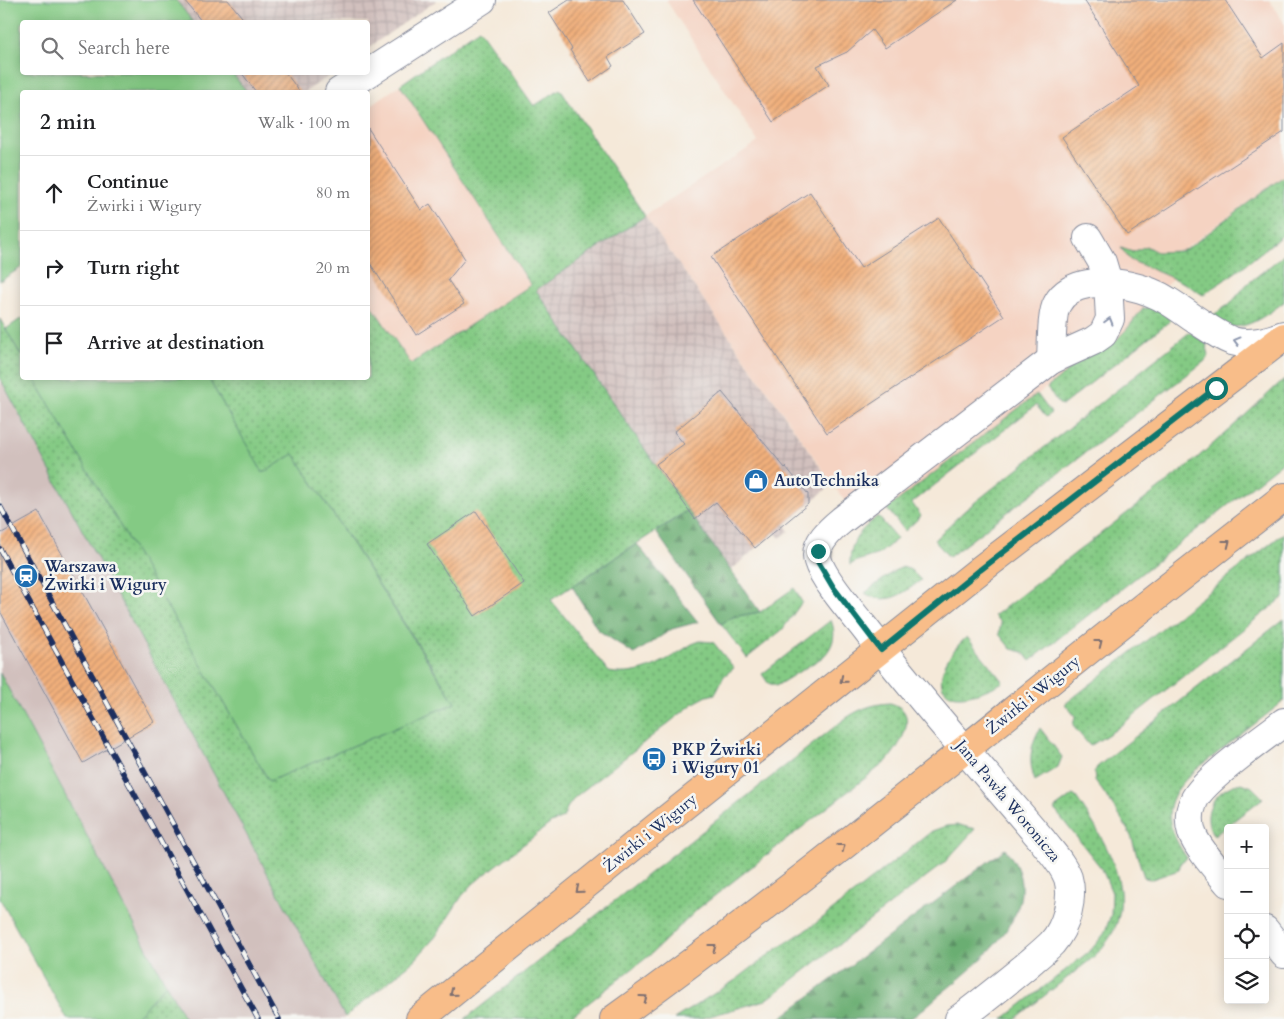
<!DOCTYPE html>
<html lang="en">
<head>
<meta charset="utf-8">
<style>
  body { margin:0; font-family:Cardo,serif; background:#f2f2f2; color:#202124 }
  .controls { position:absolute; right:15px; bottom:15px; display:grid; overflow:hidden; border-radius:5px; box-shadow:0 2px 12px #0003 }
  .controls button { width:45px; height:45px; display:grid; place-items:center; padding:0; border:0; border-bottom:1px solid #e0e0e0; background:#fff; color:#202124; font:25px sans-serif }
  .stop { position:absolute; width:15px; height:15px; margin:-11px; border:4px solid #0f766e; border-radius:50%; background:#fff }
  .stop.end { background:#0f766e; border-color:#fff; box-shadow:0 1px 5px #0008 }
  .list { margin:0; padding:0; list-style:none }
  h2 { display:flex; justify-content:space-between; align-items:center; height:65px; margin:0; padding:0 20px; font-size:21px }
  h2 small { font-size:16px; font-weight:400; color:#757577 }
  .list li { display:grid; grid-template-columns:32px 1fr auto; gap:15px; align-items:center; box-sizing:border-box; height:75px; padding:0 20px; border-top:1px solid #e0e0e0 }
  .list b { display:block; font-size:19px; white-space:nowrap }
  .list p { margin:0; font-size:16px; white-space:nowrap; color:#757577 }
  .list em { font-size:16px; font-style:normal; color:#757577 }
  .icon { flex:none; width:28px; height:28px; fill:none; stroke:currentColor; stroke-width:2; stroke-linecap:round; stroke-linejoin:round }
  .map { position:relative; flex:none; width:1284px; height:1019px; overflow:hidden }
  .search { position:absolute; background:#fff; box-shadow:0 2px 12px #0003; left:20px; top:20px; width:350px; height:55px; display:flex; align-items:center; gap:12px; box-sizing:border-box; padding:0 18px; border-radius:5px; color:#757577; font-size:19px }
  .panel { position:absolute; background:#fff; box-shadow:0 2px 12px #0003; left:20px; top:90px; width:350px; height:290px; border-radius:5px }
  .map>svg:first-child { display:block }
  .built { fill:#f5d3c2 }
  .industrial { fill:url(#industrial-grid) }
  .railway { fill:#d1c0bd }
  .grass { fill:url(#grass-dots); stroke:#507c71 }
  .forest { fill:url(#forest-firs); stroke:#436e68 }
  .green { fill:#84ca84; stroke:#507c71 }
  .building { fill:url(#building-hatch) }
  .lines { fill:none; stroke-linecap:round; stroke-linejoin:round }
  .minor-casing { stroke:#888c9c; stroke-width:30 }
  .major-casing { stroke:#888c9c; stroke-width:30 }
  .minor { stroke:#fff; stroke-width:28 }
  .major { stroke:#f8bd89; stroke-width:28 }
  .rail-casing { stroke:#1b2f5e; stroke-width:5.5 }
  .rail { stroke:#f6f6f2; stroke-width:4; stroke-dasharray:11; stroke-linecap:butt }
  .oneway { stroke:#8d97ae }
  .oneway2 { stroke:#7e6f71 }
  .route { stroke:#0f766e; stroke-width:6 }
  .labels { text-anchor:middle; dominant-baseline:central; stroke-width:5; stroke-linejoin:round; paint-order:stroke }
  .poi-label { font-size:16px; font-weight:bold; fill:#1b2f5e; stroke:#f6f6f2; text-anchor:start }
  .street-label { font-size:16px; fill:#1b2f5e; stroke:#f6f6f2 }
</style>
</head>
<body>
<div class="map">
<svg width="1284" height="1019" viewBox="0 0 1284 1019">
  <defs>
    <pattern id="industrial-grid" width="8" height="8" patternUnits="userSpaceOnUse" patternTransform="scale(1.25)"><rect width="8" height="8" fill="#d1c0bd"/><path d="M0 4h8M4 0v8" fill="none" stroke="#b3a5a5"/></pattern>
    <pattern id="grass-dots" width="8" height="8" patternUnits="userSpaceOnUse" patternTransform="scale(1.25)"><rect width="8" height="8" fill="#84ca84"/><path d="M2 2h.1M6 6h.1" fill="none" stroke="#6ba46f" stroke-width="1.8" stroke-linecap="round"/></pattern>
    <pattern id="forest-firs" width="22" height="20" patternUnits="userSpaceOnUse" patternTransform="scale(1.25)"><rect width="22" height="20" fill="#6bae72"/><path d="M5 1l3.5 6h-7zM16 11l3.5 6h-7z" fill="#578e61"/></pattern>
    <pattern id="building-hatch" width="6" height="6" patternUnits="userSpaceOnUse" patternTransform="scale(1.25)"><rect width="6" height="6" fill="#f2b07c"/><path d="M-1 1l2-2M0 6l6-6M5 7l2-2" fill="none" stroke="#c39069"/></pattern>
  </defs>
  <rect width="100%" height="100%" fill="#f6f6f2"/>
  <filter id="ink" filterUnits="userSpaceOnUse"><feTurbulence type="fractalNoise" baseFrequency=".02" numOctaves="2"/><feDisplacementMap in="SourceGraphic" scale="10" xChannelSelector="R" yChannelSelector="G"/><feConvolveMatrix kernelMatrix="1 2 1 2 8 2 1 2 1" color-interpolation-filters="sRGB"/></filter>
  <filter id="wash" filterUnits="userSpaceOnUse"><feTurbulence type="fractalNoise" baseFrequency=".0096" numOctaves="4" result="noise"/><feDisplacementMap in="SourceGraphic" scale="20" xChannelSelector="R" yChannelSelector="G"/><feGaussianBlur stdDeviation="1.12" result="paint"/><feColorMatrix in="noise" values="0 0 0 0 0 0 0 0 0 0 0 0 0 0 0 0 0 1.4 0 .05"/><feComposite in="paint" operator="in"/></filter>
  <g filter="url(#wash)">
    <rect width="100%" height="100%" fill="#f5e9d9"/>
    <g class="built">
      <path d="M666 0H1269L1284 23V176L1183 250 1157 252 1149 247H1142L1133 252 1121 248 1130 260 1173 278 1142 309 1127 329 1114 342 1084 359 863 527 645 216 758 142Z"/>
      <path d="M400 85 531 285 410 364 368 300V107Z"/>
    </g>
    <g class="industrial">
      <path d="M176 0H437L368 48V22H193Z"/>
      <path d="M232 73H333L305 92H247Z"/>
      <path d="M645 216 832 484 785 525 789 531 780 538 775 532 730 571 695 519 648 454 535 289Z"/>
    </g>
    <path class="railway" d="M0 378 345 1017 343 1019H185L0 673Z"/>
    <g class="grass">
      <path d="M479 29 534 106 560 89 645 216 536 290 648 454 688 510 551 600 609 672C641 678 667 660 692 644L700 641 713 642 734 668 724 676 715 694 707 696 694 703 575 797 567 808 563 818 551 823 474 883 462 896 436 936 415 960 345 1017 0 378V319L22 357V378H34L269 781 455 703 436 672 294 454 263 473 208 378H368V300L411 364 531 285 400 85Z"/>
      <path d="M1284 176V234L1240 269 1203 295 1186 284 1130 260 1121 248 1133 252 1146 246 1157 252 1180 251 1187 249Z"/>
      <path d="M1284 255V302C1268 314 1243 334 1222 324 1219 322 1215 318 1212 316L1231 303 1247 284Z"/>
      <path d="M1151 307 1159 310 1171 320 1063 405 1059 404 1047 388 1084 358 1114 342 1127 329 1142 309Z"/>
      <path d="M1190 332 1206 343 1209 355 1205 361 949 557 934 540 964 511Z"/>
      <path d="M1284 379V461L1030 661 1023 652 1011 649 999 634 1001 623 994 616 1188 466 1239 421Z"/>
      <path d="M1037 394 1051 413 1046 417 1036 405 912 503 921 516 905 531 887 509Z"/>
      <path d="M878 516 897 539 879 554 857 561 850 565C849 542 861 529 878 516Z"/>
      <path d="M1284 533V597L1115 730 1090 746 1073 726 1075 716 1065 704Z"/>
      <path d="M903 567 911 570 921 580C904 593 887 607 865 593L894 571Z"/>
      <path d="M794 588 802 602 782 630 747 658 721 624 733 617 760 612Z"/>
      <path d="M1284 619V701L1197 769C1162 799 1162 821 1187 858L1181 862 1179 870 1149 880 1144 877 1131 836 1121 818 1095 780 1094 773 1097 767Z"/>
      <path d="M831 620C837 635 833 647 823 657L776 686 768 683 762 674Z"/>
      <path d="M967 637 1003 682C991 689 960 702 948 693 929 679 955 646 967 637Z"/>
      <path d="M890 703C922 711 900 746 887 761L699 908 650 955 568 1019H465L842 721C857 710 871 704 890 703Z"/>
      <path d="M1040 728 1062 757 1058 767 1035 781C1028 762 1030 746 1040 728Z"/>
      <path d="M1242 783 1252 787 1263 798 1214 836C1198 813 1216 787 1242 783Z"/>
      <path d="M1073 795 1076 797C1105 840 1145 901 1101 949 1093 959 1082 966 1072 974 1053 989 1034 1004 1015 1019H1003L1091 950 1104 934 1111 915 1112 893 1102 869 1054 809Z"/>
      <path d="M959 825 975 829 944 863 780 990 766 1000 700 1019H674L737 979 775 950 815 924 932 831 946 826Z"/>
      <path d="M166 984 185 1019H134Z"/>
    </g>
    <g class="forest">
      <path d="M688 510 760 612 733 617 721 624 656 532Z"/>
      <path d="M637 544 698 622 672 629 634 654 598 630 572 586Z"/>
      <path d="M1005 849C1053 904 983 960 942 993 935 998 916 1017 909 1019 901 1019 887 1019 878 1019 845 1019 812 1019 779 1019Z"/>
    </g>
    <g class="green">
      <path d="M0 0H176L193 22H22V72L232 73 247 92H22V267L0 281Z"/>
      <path d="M22 318V357L6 329Z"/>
      <path d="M34 378H208L263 473 294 454 455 703 269 781Z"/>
      <path d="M0 673 166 984 134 1019H67L0 899Z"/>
    </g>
    <g id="blocks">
      <g class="building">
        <path d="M184 0H228L246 22H202Z"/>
        <path d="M569 0H623L645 34 608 57 613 66 590 82 570 50 572 49 549 13Z"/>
        <path d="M693 0H957L885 48 872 30 847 52 817 66 829 85 773 122Z"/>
        <path d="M1084 0H1225L1263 58 1284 43V132L1127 235 1062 137 1139 86Z"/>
        <path d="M241 72H285L300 92H256Z"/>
        <path d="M368 128 421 210 430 204 465 259 448 280 464 304 416 335 368 260Z"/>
        <path d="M810 192 861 268 939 218 1004 316 827 433 711 257Z"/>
        <path d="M722 392 785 468 786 467 808 494V504L755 548 716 502 695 519 656 464 684 444 674 432Z"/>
        <path d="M476 511 524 583 475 616 427 544Z"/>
        <path d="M39 512 154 722 83 763 0 611V534Z"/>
      </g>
    </g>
  </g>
  <g filter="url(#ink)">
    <use href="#blocks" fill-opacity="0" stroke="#888c9c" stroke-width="1"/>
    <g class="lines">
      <g class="minor-casing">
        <g id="minor">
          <path d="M339 92 482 0"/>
          <path d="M1051 360C1052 347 1051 314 1057 304 1063 292 1076 286 1088 284 1113 280 1146 287 1168 301 1178 307 1187 314 1196 320 1208 328 1219 336 1232 341 1250 346 1267 341 1284 335"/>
          <path d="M1228 883C1218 871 1196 846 1192 833 1189 823 1189 812 1193 803 1199 782 1264 738 1284 722"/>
          <path d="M1265 930 1284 954"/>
          <path d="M959 1019C982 1002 1004 984 1026 966 1034 959 1044 951 1052 943 1066 927 1074 899 1068 878 1063 864 1051 852 1042 840 982 769 920 700 863 626 851 611 823 579 818 561 813 544 831 529 842 520L1051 360 1093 341 1103 334 1110 319 1108 282 1102 262 1088 238"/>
        </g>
      </g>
      <g class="major-casing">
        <g id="major">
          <path d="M420 1019 657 827 980 570 1284 337"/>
          <path d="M614 1019C760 914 899 802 1039 690 1120 624 1202 561 1284 497"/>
        </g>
      </g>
      <use href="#minor" class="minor"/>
      <use href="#major" class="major"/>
      <g class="rail-casing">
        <g id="rail">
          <path d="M0 506 279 1019"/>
          <path d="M0 549 258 1019"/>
        </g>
      </g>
      <use href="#rail" class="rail"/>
    </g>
    <defs><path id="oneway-chevron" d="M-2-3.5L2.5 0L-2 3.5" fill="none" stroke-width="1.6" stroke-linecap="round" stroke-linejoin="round" transform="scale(1.25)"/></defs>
    <g class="oneway">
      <use href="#oneway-chevron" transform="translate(1109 321) rotate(-74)"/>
      <use href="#oneway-chevron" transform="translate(1237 341) rotate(-165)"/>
    </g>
    <g class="oneway2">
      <use href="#oneway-chevron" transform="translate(1227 543) rotate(-38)"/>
      <use href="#oneway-chevron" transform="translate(1099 643) rotate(-38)"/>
      <use href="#oneway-chevron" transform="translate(843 680) rotate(141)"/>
      <use href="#oneway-chevron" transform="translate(842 847) rotate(-38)"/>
      <use href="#oneway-chevron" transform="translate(579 890) rotate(141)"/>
      <use href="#oneway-chevron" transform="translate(713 947) rotate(-37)"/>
      <use href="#oneway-chevron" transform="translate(453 993) rotate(141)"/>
      <use href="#oneway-chevron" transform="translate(644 998) rotate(-36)"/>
    </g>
  </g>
  <g class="lines" filter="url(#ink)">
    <path class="route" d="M818 551 817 560 833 587 881 650 980 570 1216 388"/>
  </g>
  <defs>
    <g id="shop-disc" transform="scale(1.25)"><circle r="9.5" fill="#1f6fb2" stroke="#f6f6f2"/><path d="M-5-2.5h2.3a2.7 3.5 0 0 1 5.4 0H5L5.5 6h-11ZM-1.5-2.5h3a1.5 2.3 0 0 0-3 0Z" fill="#fff"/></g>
    <g id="station-disc" transform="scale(1.25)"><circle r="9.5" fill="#1f6fb2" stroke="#f6f6f2"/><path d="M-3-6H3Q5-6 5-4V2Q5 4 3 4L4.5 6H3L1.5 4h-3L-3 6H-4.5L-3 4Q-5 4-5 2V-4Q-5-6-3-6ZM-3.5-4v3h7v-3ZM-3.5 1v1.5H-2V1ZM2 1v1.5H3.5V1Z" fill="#fff"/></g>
    <g id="bus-disc" transform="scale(1.25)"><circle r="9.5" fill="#1f6fb2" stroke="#f6f6f2"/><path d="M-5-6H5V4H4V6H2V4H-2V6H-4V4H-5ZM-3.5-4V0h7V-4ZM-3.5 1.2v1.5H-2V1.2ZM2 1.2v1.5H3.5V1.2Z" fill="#fff"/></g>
  </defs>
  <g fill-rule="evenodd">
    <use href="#shop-disc" x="756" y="481"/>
    <use href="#station-disc" x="26" y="576"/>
    <use href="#bus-disc" x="654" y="759"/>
  </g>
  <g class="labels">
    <g class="poi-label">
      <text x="774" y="481">AutoTechnika</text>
      <text x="44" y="567">Warszawa<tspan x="44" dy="18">Żwirki i Wigury</tspan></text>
      <text x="672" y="750">PKP Żwirki<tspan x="672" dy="18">i Wigury 01</tspan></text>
    </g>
    <g class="street-label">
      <text transform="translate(1033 695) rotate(-39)">Żwirki i Wigury</text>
      <text transform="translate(1008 801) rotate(50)">Jana Pawła Woronicza</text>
      <text transform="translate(650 833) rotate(-39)">Żwirki i Wigury</text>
    </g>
  </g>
</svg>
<div class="controls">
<button>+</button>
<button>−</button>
<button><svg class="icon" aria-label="locate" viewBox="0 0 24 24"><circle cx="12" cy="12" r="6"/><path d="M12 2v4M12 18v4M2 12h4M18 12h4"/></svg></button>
<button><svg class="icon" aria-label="layers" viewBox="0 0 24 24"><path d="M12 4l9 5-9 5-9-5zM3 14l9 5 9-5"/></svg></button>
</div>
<div class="stop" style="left:1216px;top:388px"></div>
<div class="stop end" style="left:818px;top:551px"></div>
<div class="search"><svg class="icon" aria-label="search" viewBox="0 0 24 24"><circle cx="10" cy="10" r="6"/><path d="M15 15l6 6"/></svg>Search here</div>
<section class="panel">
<h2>2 min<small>Walk · 100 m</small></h2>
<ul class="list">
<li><svg class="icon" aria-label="ahead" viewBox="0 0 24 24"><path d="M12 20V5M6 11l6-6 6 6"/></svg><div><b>Continue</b><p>Żwirki i Wigury</p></div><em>80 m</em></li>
<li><svg class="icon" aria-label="right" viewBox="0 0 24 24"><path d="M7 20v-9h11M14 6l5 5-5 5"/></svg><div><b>Turn right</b></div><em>20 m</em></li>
<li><svg class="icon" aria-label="arrive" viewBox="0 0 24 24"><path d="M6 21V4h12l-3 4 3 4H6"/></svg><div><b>Arrive at destination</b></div></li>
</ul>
</section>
</div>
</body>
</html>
